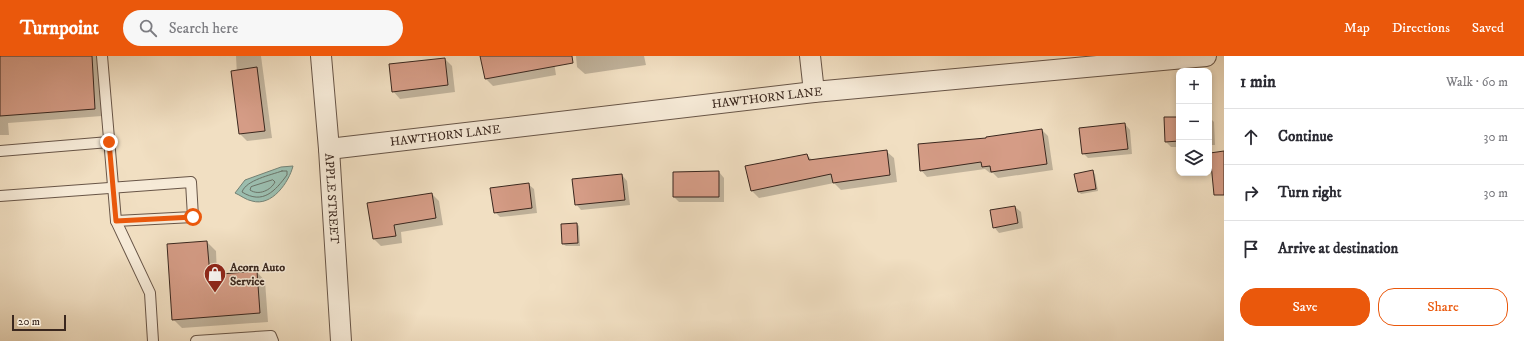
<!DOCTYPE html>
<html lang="en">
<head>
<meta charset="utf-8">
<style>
  body { margin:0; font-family:"IM FELL DW Pica",serif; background:#f7f7f7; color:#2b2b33 }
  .controls { position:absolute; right:12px; top:12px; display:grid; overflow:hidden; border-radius:8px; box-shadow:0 2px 6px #0003 }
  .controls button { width:36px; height:36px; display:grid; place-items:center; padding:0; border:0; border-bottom:1px solid #e1e1e2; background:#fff; color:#2b2b33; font:20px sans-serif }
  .scale { position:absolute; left:12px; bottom:10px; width:54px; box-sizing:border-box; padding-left:4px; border:2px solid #3a271e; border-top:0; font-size:11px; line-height:14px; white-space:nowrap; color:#3a271e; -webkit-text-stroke:3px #f6ead7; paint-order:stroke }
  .stop { position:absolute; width:12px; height:12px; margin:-9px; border:3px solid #ea580c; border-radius:50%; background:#fff }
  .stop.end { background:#ea580c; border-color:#fff; box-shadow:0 1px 4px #0008 }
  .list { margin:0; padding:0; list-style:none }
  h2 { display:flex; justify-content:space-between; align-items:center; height:52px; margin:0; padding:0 16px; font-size:17px }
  h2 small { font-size:13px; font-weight:400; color:#7c7c81 }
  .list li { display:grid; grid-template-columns:26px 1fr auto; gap:12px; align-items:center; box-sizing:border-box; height:56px; padding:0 16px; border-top:1px solid #e1e1e2 }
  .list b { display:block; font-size:15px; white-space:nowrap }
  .list em { font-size:13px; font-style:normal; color:#7c7c81 }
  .actions { display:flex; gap:8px; padding:12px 16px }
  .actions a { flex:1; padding:9px 0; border:1px solid #ea580c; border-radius:16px; text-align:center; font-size:14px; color:#ea580c }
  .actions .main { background:#ea580c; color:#fff }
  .icon { flex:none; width:22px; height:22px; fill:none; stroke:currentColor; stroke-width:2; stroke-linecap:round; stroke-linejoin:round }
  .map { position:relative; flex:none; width:1224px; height:285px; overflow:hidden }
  header { display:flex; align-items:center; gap:24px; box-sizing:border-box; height:56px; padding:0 20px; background:#ea580c; color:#fff }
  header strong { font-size:19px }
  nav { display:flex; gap:22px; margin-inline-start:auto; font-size:14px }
  .search { width:280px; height:36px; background:#f7f7f7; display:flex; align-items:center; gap:10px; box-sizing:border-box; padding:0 14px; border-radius:22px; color:#7c7c81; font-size:15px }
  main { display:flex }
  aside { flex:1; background:#fff }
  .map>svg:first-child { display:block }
  .water { fill:#9bbdae; stroke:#748174 }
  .shadow { fill:#0003 }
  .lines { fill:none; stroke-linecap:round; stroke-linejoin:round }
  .shore { stroke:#6a7266; stroke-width:1 }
  .building { fill:#d59c86; stroke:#3a271e }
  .service-casing { stroke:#685547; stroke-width:12 }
  .minor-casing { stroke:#685547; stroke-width:22 }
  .service { stroke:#f6ead7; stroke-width:10 }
  .minor { stroke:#f6ead7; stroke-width:20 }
  .route { stroke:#ea580c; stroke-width:5 }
  .labels { text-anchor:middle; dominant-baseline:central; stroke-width:3; stroke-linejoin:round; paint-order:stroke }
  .street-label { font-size:12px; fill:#3a271e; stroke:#f6ead7 }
  .poi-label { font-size:12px; font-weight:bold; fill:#3a271e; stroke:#f6ead7; text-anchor:start }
</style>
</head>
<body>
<header>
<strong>Turnpoint</strong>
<div class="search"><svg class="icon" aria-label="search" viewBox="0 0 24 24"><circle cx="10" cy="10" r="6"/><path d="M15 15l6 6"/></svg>Search here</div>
<nav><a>Map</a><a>Directions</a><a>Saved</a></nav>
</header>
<main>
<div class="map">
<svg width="1224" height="285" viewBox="0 0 1224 285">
  <rect width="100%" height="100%" fill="#f1dfc2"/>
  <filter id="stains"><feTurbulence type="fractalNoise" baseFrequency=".005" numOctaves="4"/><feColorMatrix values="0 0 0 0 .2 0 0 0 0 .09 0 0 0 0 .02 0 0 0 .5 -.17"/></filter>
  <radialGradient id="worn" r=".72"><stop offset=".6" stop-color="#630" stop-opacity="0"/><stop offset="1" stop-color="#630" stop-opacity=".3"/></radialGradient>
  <path class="water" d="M293 110C289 126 272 151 252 145 246 144 240 139 235 137L245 124 281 111Z"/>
  <g class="shadow">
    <path d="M0 0H98L102 60 8 67 9 79H0Z"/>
    <path d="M236 0H261L272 82 247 85 240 78Z"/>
    <path d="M481 0H553L556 19 493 30 486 23Z"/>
    <path d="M576 0H644L646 9 585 18 577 11Z"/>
    <path d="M445 3 452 10 455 36 400 43 393 35Z"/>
    <path d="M1209 61 1214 66 1215 89H1209Z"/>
    <path d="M1179 62V91H1171L1166 86Z"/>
    <path d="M1125 68 1130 74 1132 98 1088 102 1083 97Z"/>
    <path d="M1042 74 1048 80 1053 114 998 122 993 117H990L985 113 927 121 921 114 988 83Z"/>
    <path d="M886 95 894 102 897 126 841 134 834 127 759 142 752 135 746 111 807 99 813 105Z"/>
    <path d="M1092 115 1095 118 1098 135 1081 138 1079 136Z"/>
    <path d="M719 116 724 122V146H679L674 141Z"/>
    <path d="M622 119 627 125 630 149 581 154 576 148Z"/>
    <path d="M528 128 534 133 537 157 500 161 495 156Z"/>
    <path d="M432 138 439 145 443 169 401 176 402 187 381 190 374 183 368 147Z"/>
    <path d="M1015 151 1021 156 1023 172 999 177 994 171 991 155Z"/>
    <path d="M577 168 579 170 580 190H566L563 188Z"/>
    <path d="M207 186 216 195 217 219 257 216 265 225 268 266 182 272 173 263Z"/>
  </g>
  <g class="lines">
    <g class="shore">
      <path d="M282 115H287V119C275 135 263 149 242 136 246 124 271 119 282 115Z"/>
      <path d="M273 124 275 126C271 134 259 140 250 134L251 131Z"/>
    </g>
  </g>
  <g class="building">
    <path d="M0 0H92L95 53 0 60Z"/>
    <path d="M480 0H572L573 7 485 23Z"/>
    <path d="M445 2 448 29 392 36 389 8Z"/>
    <path d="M257 11 265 75 239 78 231 15Z"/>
    <path d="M1164 61H1179V85L1165 86Z"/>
    <path d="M1125 67 1128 93 1082 98 1079 72Z"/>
    <path d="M1042 73 1047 108 991 116 990 110 982 111 981 106 920 115 918 88 986 82V81Z"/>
    <path d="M887 94 890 119 833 127 831 118 751 135 745 110 807 98 809 104Z"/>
    <path d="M1224 95V139H1214L1210 97Z"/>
    <path d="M1093 114 1096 133 1078 136 1074 118Z"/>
    <path d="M719 115V141H673V116Z"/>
    <path d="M622 118 625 144 575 149 572 123Z"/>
    <path d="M529 127 532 152 494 157 490 132Z"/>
    <path d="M432 137 436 162 394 169 396 180 373 183 367 147Z"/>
    <path d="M1015 150 1018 167 993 172 990 154Z"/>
    <path d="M577 167 578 187 562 188 561 168Z"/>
    <path d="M207 185 210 219 257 215 260 257 172 264 167 188Z"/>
  </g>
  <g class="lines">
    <g class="service-casing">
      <g id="service">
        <path d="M102 0 116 165 150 237 153 285"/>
        <path d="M0 95 109 86"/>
        <path d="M0 140 191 126 193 161 116 165"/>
        <path d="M196 285 271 280 273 285"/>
      </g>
    </g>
    <g class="minor-casing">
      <g id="minor">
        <path id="s1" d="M321 0 329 93 341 285"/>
        <path d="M810 0 814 36"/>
        <path id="s2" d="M329 93 814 36 1206 0"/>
      </g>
    </g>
    <use href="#service" class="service"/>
    <use href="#minor" class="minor"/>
  </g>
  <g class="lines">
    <path class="route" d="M109 86 116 165 193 161"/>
  </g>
  <defs>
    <g id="shop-pin" transform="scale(1.15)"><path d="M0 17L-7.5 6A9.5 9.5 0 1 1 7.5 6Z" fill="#8f2418" stroke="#f6ead7"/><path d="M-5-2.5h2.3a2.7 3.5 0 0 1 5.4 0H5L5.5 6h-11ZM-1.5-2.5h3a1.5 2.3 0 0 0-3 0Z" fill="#fff"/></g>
  </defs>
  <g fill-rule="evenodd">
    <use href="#shop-pin" x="215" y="218"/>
  </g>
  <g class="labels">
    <g class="street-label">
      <text stroke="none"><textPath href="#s2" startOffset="441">HAWTHORN LANE</textPath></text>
      <text stroke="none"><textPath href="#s2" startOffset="117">HAWTHORN LANE</textPath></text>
      <text stroke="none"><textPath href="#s1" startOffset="143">APPLE STREET</textPath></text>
    </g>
    <g class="poi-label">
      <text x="230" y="211">Acorn Auto<tspan x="230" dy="14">Service</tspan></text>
    </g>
  </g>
  <rect width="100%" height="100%" filter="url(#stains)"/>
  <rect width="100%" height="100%" fill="url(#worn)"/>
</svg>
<div class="controls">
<button>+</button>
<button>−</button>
<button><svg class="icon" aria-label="layers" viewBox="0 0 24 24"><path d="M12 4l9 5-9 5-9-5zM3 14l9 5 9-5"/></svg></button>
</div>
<div class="scale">20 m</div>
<div class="stop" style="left:193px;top:161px"></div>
<div class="stop end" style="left:109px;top:86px"></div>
</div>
<aside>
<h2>1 min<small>Walk · 60 m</small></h2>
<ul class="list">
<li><svg class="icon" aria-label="ahead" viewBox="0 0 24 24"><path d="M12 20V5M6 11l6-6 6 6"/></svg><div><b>Continue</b></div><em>30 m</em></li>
<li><svg class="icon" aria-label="right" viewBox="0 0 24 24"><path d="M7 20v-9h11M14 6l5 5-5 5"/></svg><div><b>Turn right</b></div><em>30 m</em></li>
<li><svg class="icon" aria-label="arrive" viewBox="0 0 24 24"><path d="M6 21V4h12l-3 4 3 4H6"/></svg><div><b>Arrive at destination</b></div></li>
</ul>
<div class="actions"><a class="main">Save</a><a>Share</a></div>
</aside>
</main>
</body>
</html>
